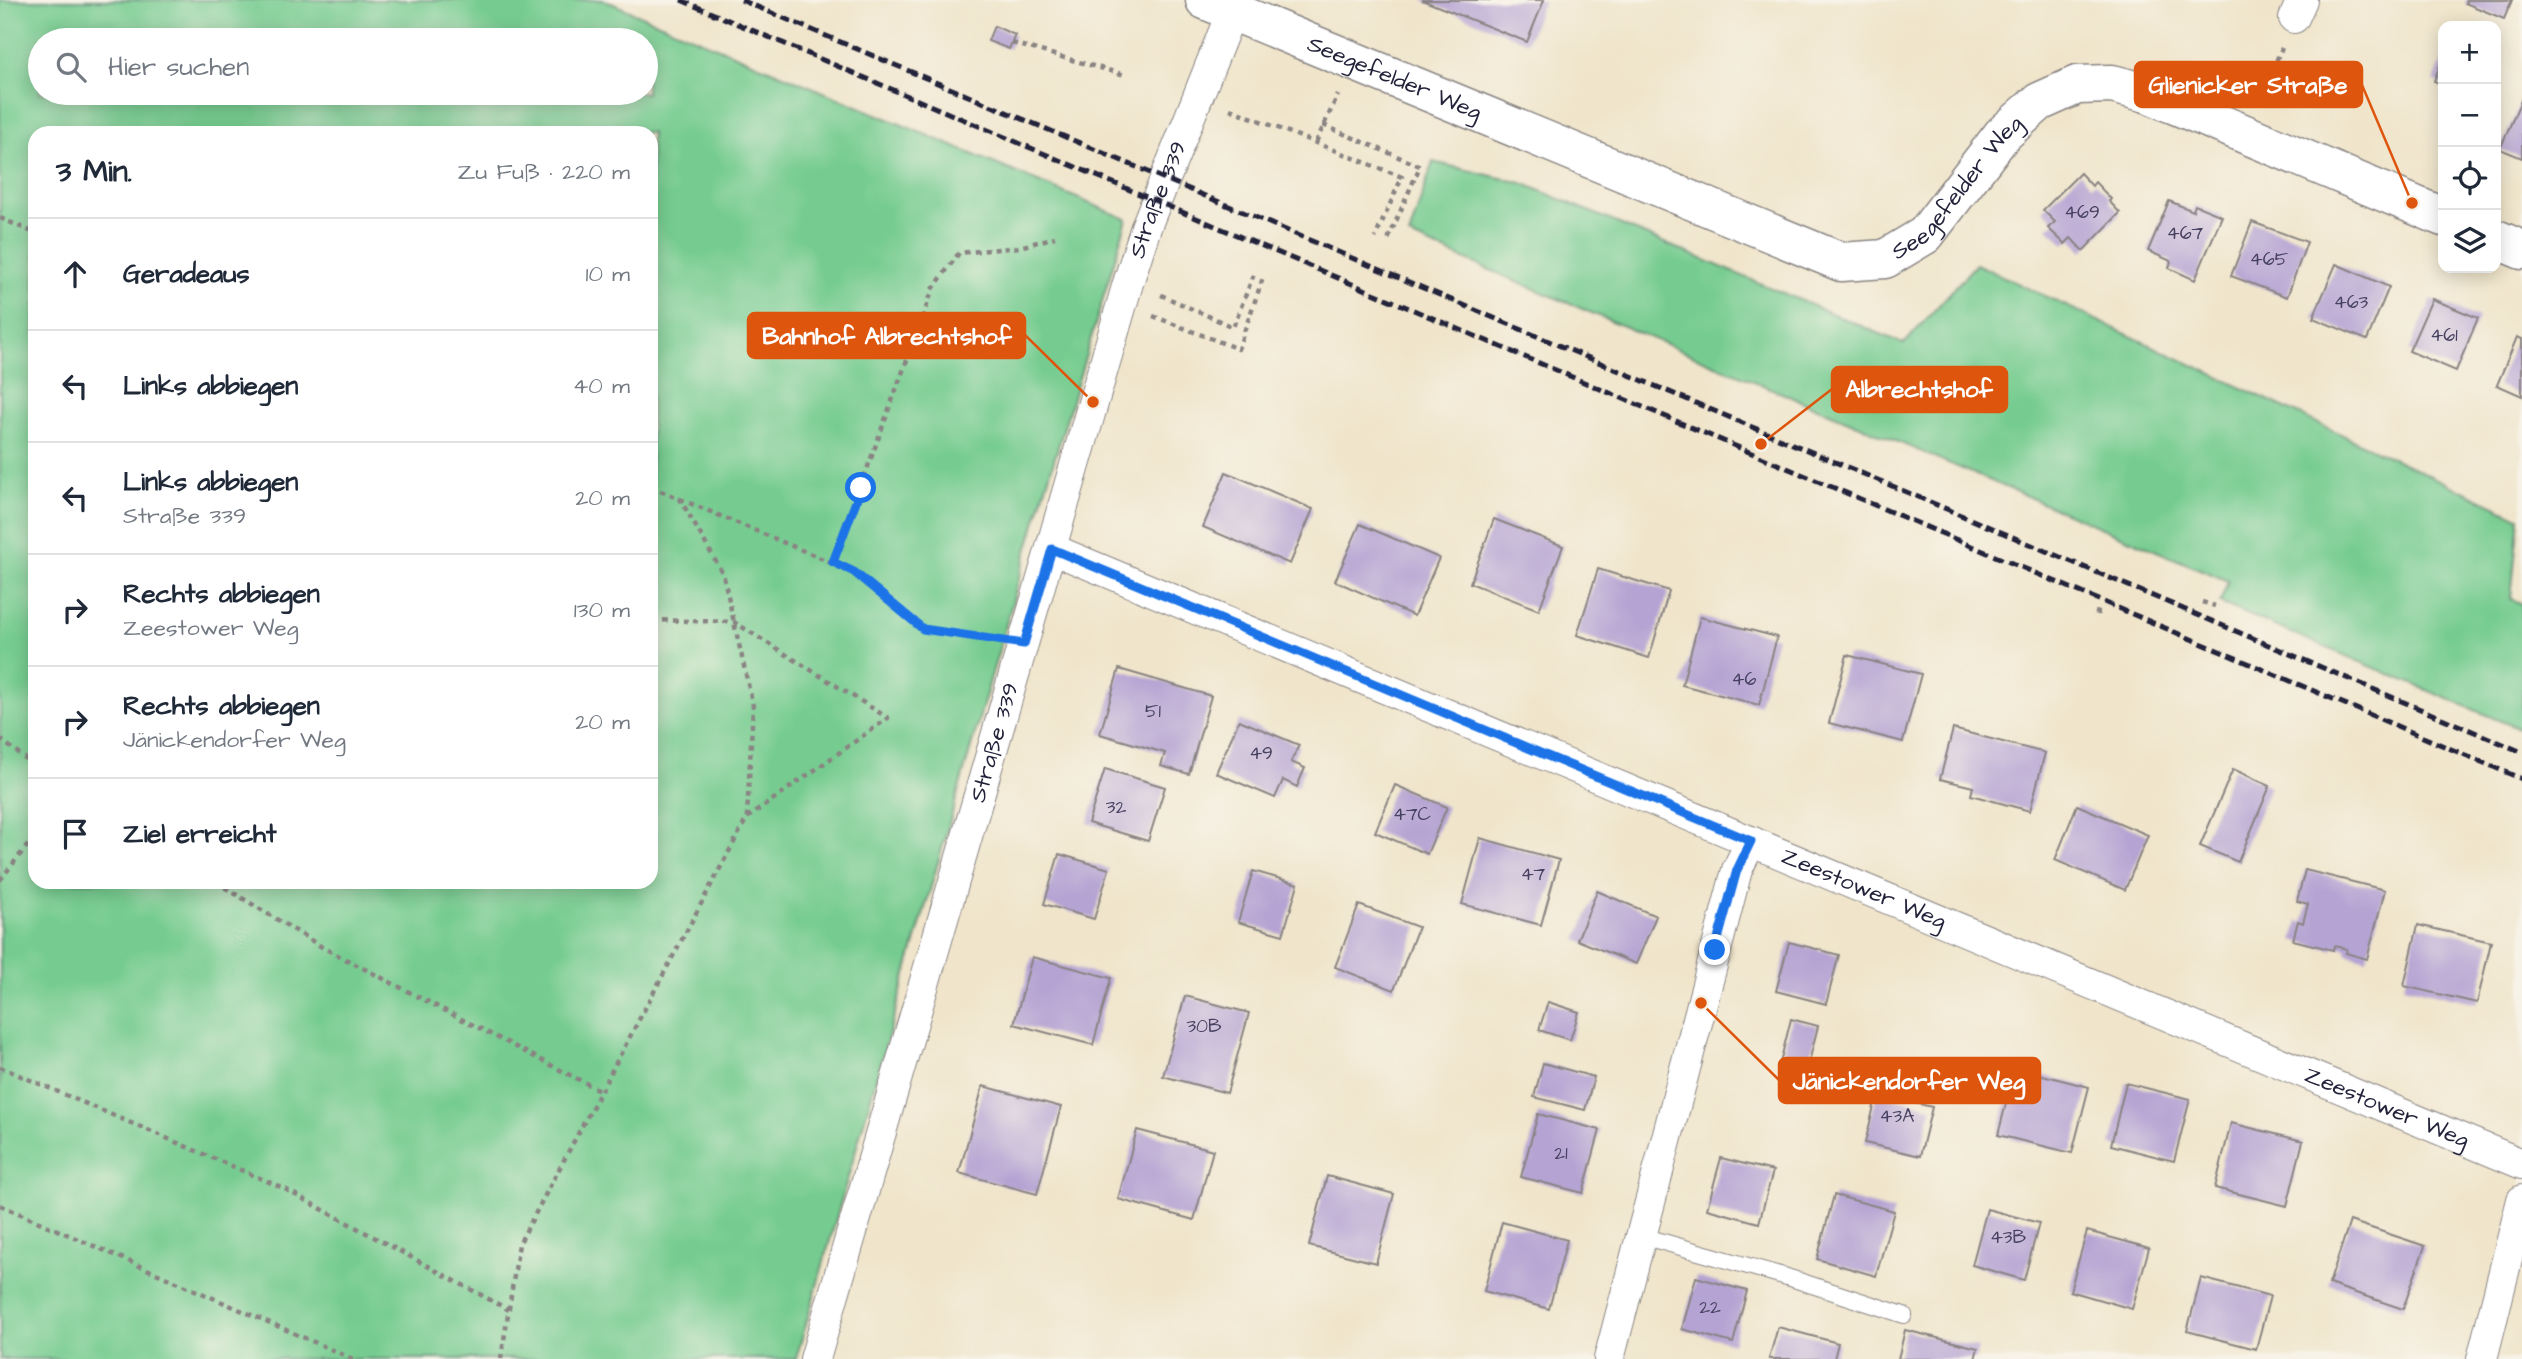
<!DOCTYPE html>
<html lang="de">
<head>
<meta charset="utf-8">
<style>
  body { margin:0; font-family:"Architects Daughter",sans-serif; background:#f2f2f3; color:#1f2937 }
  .controls { position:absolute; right:21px; top:21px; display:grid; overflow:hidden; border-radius:14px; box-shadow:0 4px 18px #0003 }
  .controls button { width:63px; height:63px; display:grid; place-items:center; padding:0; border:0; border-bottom:2px solid #e0e1e3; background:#fff; color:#1f2937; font:35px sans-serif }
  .stop { position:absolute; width:21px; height:21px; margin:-16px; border:5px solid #1a73e8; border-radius:50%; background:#fff }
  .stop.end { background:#1a73e8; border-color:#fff; box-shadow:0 2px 7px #0008 }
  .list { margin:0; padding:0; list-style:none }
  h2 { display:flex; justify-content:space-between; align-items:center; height:91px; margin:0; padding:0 28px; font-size:30px }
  h2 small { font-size:23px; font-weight:400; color:#747a83 }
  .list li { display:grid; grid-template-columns:46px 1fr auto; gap:21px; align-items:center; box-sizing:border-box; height:112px; padding:0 28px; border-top:2px solid #e0e1e3 }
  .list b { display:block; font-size:26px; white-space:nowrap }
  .list p { margin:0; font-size:23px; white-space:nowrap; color:#747a83 }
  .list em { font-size:23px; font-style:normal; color:#747a83 }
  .icon { flex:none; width:38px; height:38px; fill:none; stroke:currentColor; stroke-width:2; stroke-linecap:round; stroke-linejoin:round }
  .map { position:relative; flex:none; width:2522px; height:1359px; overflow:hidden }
  .search { position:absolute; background:#fff; box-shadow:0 4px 18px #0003; left:28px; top:28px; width:630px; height:77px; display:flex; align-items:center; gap:18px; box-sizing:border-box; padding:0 24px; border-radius:38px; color:#747a83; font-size:26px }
  .panel { position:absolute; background:#fff; box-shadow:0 4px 18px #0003; left:28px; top:126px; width:630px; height:763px; border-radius:21px }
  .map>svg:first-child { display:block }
  .green { fill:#76cc90; stroke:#4c7766; stroke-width:2; fill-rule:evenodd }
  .building { fill:#b5a3d3 }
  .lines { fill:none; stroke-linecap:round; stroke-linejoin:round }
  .lane-casing { stroke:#898483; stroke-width:18 }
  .street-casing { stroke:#898483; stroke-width:32 }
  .secondary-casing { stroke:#898483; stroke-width:41 }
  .path { stroke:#898483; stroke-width:4.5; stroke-dasharray:5 5; stroke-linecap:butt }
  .lane { stroke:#fff; stroke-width:16 }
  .street { stroke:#fff; stroke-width:30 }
  .secondary { stroke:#fff; stroke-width:38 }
  .rail { stroke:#22223b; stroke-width:5; stroke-dasharray:10 5; stroke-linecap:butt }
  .route { stroke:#1a73e8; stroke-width:9 }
  .labels { text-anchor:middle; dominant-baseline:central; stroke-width:5; stroke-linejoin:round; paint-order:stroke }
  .number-label { font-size:19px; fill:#474261 }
  .street-label { font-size:23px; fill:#22223b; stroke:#f7f3e8 }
  .leader { fill:none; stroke:#de560e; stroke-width:2.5 }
  .callout-dot { fill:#de560e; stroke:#f7f3e8; stroke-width:2.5 }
  .callout { fill:#de560e; stroke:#de560e; stroke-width:2.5 }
  .callout-label { font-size:24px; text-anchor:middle; font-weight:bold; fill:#fff }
</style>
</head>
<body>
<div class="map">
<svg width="2522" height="1359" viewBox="0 0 2522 1359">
  <rect width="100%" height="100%" fill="#f7f3e8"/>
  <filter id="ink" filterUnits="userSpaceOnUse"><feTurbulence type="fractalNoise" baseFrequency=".0143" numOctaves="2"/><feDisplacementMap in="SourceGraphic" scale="14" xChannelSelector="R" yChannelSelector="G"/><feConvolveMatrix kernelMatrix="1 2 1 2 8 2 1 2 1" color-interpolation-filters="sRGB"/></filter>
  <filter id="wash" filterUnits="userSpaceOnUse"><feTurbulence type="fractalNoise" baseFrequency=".00686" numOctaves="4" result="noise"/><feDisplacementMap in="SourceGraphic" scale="28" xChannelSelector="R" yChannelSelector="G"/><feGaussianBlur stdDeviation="1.57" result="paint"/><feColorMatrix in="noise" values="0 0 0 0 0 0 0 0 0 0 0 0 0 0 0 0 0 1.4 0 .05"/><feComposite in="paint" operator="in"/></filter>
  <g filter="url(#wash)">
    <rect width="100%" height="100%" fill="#f0e5cb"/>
    <g class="green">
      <path d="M0 0H604L1127 219 1036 520 796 1359H0ZM646 40V93H40V40ZM651 133V882H35V133Z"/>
      <path d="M1433 162 1522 183 1904 344 1976 264 2519 517 2511 599 2522 604V730L2220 603 2228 581 1409 236Z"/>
    </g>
    <g id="blocks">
      <g class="building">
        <path d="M1422 0H1544L1527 42Z"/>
        <path d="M2466 0H2512L2504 19 2465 3Z"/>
        <path d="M994 26 1015 35 1009 49 988 41Z"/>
        <path d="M2443 57V85L2434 81Z"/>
        <path d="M2522 98V158L2500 149Z"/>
        <path d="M2080 173 2092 186 2095 182 2111 199 2109 201 2120 213 2083 251 2071 238 2065 244 2048 228 2055 222 2043 210Z"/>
        <path d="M2169 201 2193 211 2195 205 2222 216 2195 280 2169 268 2171 261 2148 251Z"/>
        <path d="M2252 222 2307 242 2287 297 2231 276Z"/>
        <path d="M2336 264 2389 287 2367 340 2313 318Z"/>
        <path d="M2432 299 2478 318 2456 371 2409 351Z"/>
        <path d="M2517 337 2522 339V396L2497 385Z"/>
        <path d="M1226 472 1313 509 1290 564 1203 527Z"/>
        <path d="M1494 519 1563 546 1539 610 1470 583Z"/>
        <path d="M1360 524 1439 558 1414 616 1335 581Z"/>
        <path d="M1598 569 1669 591 1649 658 1577 635Z"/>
        <path d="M1700 617 1777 637 1759 705 1682 685Z"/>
        <path d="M1847 655 1921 674 1903 742 1829 723Z"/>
        <path d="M1119 669 1211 696 1189 774 1161 766 1165 753 1100 734Z"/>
        <path d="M1239 720 1299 745 1291 762 1305 768 1297 787 1283 780 1275 798 1216 773Z"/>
        <path d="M1953 729 2045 753 2030 811 1971 795 1973 787 1940 779Z"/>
        <path d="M1105 769 1165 787 1148 841 1088 823Z"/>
        <path d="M2233 769 2270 786 2238 862 2200 846Z"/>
        <path d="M1395 785 1447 807 1427 854 1375 832Z"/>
        <path d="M2077 805 2148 835 2125 890 2055 860Z"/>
        <path d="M1480 838 1559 860 1541 925 1462 904Z"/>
        <path d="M1059 854 1109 869 1094 919 1044 904Z"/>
        <path d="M2305 870 2385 890 2367 959 2346 953 2347 949 2334 946 2333 950 2293 940 2298 921 2303 923 2308 904 2297 901Z"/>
        <path d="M1253 871 1298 884 1283 935 1238 922Z"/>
        <path d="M1597 891 1656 916 1636 964 1577 940Z"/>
        <path d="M1359 905 1418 927 1394 990 1335 967Z"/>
        <path d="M2418 925 2491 942 2477 1003 2404 986Z"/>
        <path d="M1789 942 1839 955 1826 1004 1776 991Z"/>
        <path d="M1032 957 1111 978 1093 1045 1014 1024Z"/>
        <path d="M1185 996 1249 1013 1227 1093 1163 1076Z"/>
        <path d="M1548 1002 1579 1012 1570 1040 1539 1030Z"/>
        <path d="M1791 1019 1818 1026 1807 1070 1780 1063Z"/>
        <path d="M1543 1063 1594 1077 1585 1110 1534 1097Z"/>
        <path d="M2015 1068 2089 1087 2072 1153 1998 1135Z"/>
        <path d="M2126 1083 2190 1099 2174 1161 2111 1145Z"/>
        <path d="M983 1086 1061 1107 1037 1194 959 1173Z"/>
        <path d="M1877 1094 1932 1107 1920 1156 1865 1143Z"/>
        <path d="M1538 1114 1600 1130 1583 1193 1521 1177Z"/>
        <path d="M2231 1123 2303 1141 2287 1206 2215 1188Z"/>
        <path d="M1137 1130 1213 1150 1194 1220 1118 1199Z"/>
        <path d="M1721 1158 1773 1171 1759 1223 1707 1209Z"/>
        <path d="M1327 1176 1394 1194 1376 1263 1309 1246Z"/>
        <path d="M1834 1195 1894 1211 1876 1276 1817 1259Z"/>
        <path d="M1987 1209 2039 1223 2024 1280 1972 1265Z"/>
        <path d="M2350 1221 2425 1246 2403 1309 2329 1284Z"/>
        <path d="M1502 1222 1567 1240 1549 1309 1484 1291Z"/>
        <path d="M2087 1231 2149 1248 2132 1309 2070 1291Z"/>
        <path d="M1696 1277 1747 1291 1733 1343 1682 1329Z"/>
        <path d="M2201 1278 2270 1296 2256 1349 2187 1331Z"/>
        <path d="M1778 1327 1838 1343 1834 1359H1769Z"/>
        <path d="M1905 1330 1978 1348 1975 1359H1898Z"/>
      </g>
    </g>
  </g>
  <g filter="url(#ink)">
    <use href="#blocks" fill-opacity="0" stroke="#898483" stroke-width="2"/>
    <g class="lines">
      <g class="lane-casing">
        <path id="lane" d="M1642 1236 1787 1277 1904 1315"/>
      </g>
      <g class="street-casing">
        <g id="street">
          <path d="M2294 18 2302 0"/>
          <path id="s1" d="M1052 549 2522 1164"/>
          <path id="s2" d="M815 1359 1128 283 1146 227 1232 11"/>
          <path d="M1609 1359 1737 870 1751 841"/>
          <path d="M2482 1359 2522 1200"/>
        </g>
      </g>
      <g class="secondary-casing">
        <g id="secondary">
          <path id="s3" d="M1205 0 1841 262 1885 259 1925 235 2002 135 2039 102 2077 85 2112 84 2147 93 2443 217"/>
          <path d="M2496 239 2522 250"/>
        </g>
      </g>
      <g class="path">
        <path d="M1012 43 1125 75"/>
        <path d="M2260 97 2282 48"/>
        <path d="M1230 109 1402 177 1375 238"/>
        <path d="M1323 125 1420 166 1387 242"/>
        <path d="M1316 142 1338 95"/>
        <path d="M0 218 35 233"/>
        <path d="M1161 295 1233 327 1254 274"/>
        <path d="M1153 316 1238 349 1263 278"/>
        <path d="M651 487 680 499 723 574 753 706 747 817"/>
        <path d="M680 499 854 572 923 629 988 639"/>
        <path d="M833 562 933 289 959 253 1020 247 1055 237"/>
        <path d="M2202 602 2215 606"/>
        <path d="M2095 612 2103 614"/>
        <path d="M0 739 35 766"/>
        <path d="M0 880 35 836"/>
        <path d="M216 882 322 947 601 1091"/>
        <path d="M0 1067 283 1188 509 1310"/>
        <path d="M0 1205 353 1359"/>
        <path d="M501 1359 519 1244 747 818 888 718 734 622 651 620"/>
      </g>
      <use href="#lane" class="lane"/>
      <use href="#street" class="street"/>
      <use href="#secondary" class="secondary"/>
      <g class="rail">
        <path d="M681 0 2522 779"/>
        <path d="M741 0 2522 752"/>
      </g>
    </g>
  </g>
  <g class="lines" filter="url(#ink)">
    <path class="route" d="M861 488 833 562 854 572 923 629 1024 644 1052 549 1751 841 1737 870 1715 950"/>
  </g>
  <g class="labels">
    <g class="number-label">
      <text x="2082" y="212">469</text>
      <text x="2185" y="233">467</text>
      <text x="2269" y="259">465</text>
      <text x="2351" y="302">463</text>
      <text x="2444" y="335">461</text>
      <text x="1744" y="679">46</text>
      <text x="1153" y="711">51</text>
      <text x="1261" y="753">49</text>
      <text x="1116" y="807">32</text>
      <text x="1412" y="814">47C</text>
      <text x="1533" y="874">47</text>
      <text x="1204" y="1026">30B</text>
      <text x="1897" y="1116">43A</text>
      <text x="1561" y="1153">21</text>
      <text x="2008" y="1237">43B</text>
      <text x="1710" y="1307">22</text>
    </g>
    <g class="street-label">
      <text stroke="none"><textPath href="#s3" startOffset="205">Seegefelder Weg</textPath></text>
      <text stroke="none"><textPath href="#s3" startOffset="835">Seegefelder Weg</textPath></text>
      <text stroke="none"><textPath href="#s2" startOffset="1209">Straße 339</textPath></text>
      <text stroke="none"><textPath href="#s2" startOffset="642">Straße 339</textPath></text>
      <text stroke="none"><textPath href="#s1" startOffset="880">Zeestower Weg</textPath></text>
      <text stroke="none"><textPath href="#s1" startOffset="1447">Zeestower Weg</textPath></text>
    </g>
  </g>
  <path class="leader" d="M2412 203L2362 85M1093 402L1025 335M1761 444L1832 389M1701 1003L1779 1080"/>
  <g class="callout-dot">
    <circle cx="2412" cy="203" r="7"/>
    <circle cx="1093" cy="402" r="7"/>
    <circle cx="1761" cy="444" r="7"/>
    <circle cx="1701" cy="1003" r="7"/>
  </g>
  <g class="callout">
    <rect x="2135" y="62" width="227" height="45" rx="7"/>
    <rect x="748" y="313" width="277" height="45" rx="7"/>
    <rect x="1832" y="367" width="175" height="45" rx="7"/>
    <rect x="1779" y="1058" width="261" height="45" rx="7"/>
  </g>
  <g class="callout-label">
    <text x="2248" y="93">Glienicker Straße</text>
    <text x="887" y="344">Bahnhof Albrechtshof</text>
    <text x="1919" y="397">Albrechtshof</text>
    <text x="1909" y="1089">Jänickendorfer Weg</text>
  </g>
</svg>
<div class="controls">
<button>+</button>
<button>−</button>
<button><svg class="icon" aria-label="locate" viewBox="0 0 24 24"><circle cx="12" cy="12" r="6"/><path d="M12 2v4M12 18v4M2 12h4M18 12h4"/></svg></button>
<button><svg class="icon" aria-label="layers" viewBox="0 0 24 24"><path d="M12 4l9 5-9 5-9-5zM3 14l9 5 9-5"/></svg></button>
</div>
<div class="stop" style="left:861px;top:488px"></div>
<div class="stop end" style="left:1715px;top:950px"></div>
<div class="search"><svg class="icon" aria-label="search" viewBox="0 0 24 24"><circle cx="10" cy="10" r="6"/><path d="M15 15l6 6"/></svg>Hier suchen</div>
<section class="panel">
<h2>3 Min.<small>Zu Fuß · 220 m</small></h2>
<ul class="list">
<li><svg class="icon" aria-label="ahead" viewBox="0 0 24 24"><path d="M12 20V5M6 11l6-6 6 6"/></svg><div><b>Geradeaus</b></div><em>10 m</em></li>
<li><svg class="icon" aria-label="left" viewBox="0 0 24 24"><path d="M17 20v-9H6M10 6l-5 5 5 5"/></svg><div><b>Links abbiegen</b></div><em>40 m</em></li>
<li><svg class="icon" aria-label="left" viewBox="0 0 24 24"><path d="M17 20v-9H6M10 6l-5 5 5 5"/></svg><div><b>Links abbiegen</b><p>Straße 339</p></div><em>20 m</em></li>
<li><svg class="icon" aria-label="right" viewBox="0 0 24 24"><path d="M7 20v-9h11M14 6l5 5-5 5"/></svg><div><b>Rechts abbiegen</b><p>Zeestower Weg</p></div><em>130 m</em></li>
<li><svg class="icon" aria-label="right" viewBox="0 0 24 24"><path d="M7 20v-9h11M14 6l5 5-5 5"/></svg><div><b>Rechts abbiegen</b><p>Jänickendorfer Weg</p></div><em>20 m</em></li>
<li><svg class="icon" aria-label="arrive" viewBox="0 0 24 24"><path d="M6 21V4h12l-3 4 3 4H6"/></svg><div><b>Ziel erreicht</b></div></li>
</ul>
</section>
</div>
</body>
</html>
